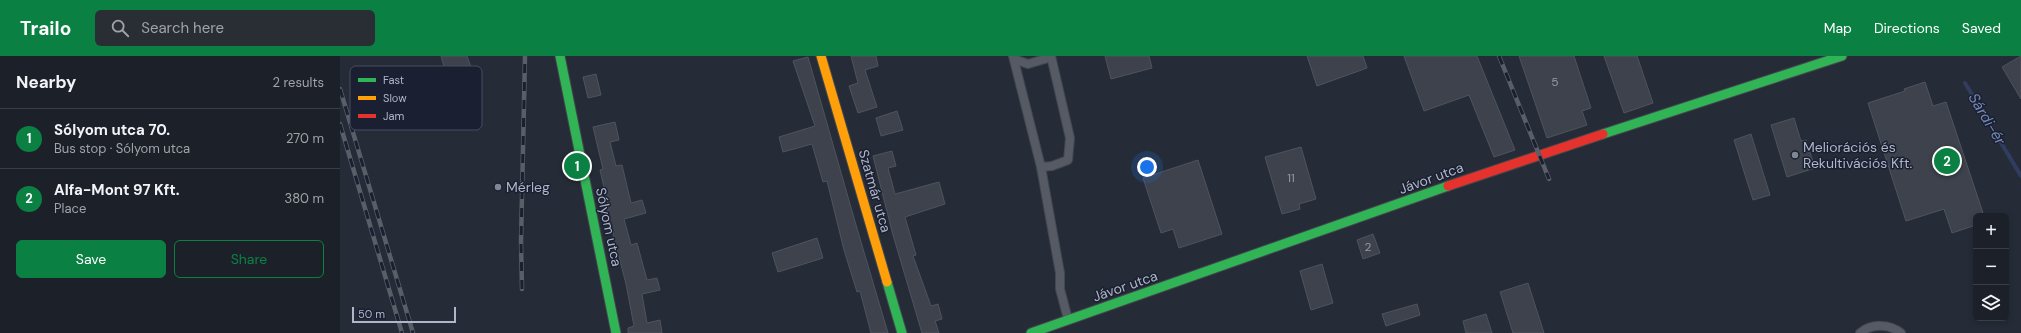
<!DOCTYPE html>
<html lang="en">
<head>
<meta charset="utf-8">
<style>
  body { margin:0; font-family:"DM Sans",sans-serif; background:#292e35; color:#f1f3f6 }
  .controls { position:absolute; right:12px; bottom:12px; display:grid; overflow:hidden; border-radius:6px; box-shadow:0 2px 6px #0003 }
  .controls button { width:36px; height:36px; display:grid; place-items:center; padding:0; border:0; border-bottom:1px solid #3a3e46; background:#1c2129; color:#f1f3f6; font:20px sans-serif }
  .scale { position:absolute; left:12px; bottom:10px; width:104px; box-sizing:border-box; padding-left:4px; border:2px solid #afb6c8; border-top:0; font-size:11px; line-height:14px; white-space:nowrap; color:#afb6c8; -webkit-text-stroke:3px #1a2031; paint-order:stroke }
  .you { position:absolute; left:807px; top:111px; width:14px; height:14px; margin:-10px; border:3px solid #fff; border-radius:50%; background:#1a73e8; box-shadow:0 0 0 6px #1a73e833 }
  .badge { display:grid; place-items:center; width:26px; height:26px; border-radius:50%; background:#0b8043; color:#fff; font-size:13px; font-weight:700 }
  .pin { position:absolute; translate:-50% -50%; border:2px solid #fff; box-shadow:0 1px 4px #0006 }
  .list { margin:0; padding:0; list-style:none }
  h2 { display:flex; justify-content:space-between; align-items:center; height:52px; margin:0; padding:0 16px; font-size:17px }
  h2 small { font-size:13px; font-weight:400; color:#a0a3a8 }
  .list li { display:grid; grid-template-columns:26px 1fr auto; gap:12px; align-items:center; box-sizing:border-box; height:60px; padding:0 16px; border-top:1px solid #3a3e46 }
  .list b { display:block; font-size:15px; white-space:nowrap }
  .list p { margin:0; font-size:13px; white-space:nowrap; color:#a0a3a8 }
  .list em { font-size:13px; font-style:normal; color:#a0a3a8 }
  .actions { display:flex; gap:8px; padding:12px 16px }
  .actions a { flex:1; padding:9px 0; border:1px solid #0b8043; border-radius:6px; text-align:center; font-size:14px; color:#0b8043 }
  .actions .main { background:#0b8043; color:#fff }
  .icon { flex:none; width:22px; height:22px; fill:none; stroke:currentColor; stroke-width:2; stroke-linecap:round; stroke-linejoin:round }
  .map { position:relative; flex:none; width:1681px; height:277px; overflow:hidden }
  header { display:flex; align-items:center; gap:24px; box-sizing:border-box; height:56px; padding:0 20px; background:#0b8043; color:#fff }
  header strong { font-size:19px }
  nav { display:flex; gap:22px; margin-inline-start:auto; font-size:14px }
  .search { width:280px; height:36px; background:#292e35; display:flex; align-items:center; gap:10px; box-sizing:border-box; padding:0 14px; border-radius:6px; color:#a0a3a8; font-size:15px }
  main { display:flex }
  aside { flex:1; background:#1c2129 }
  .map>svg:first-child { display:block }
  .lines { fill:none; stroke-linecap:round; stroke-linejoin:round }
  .stream { stroke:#303d5f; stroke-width:4 }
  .building { fill:#3e424c; stroke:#4e535e }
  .lane-casing { stroke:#43474f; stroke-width:10 }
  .fast-casing { stroke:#43474f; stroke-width:11 }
  .slow-casing { stroke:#43474f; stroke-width:11 }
  .jam-casing { stroke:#43474f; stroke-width:11 }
  .lane { stroke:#565a64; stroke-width:8 }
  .fast { stroke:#30b455; stroke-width:9 }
  .slow { stroke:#ff9f0a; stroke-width:9 }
  .jam { stroke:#e5322d; stroke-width:9 }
  .rail-casing { stroke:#5a5e68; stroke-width:4.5 }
  .rail { stroke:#1a2031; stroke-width:3; stroke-dasharray:9; stroke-linecap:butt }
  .poi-dot { fill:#7f8695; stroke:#1a2031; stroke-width:1.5 }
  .labels { text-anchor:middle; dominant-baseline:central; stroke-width:3; stroke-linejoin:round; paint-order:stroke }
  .number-label { font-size:12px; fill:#9399a9 }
  .poi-label { font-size:14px; fill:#afb6c8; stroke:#1a2031; text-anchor:start }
  .street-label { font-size:14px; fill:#afb6c8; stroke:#1a2031 }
  .water-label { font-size:15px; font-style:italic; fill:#7487b3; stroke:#1a2031 }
  .key { fill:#1a2031; stroke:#474d5e; stroke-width:1 }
  .key-label { font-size:11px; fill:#afb6c8 }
</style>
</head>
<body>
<header>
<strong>Trailo</strong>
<div class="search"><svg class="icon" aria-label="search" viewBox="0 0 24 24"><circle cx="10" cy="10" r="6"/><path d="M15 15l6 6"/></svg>Search here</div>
<nav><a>Map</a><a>Directions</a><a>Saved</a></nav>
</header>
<main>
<aside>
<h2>Nearby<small>2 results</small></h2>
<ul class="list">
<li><span class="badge">1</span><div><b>Sólyom utca 70.</b><p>Bus stop · Sólyom utca</p></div><em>270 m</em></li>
<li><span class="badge">2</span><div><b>Alfa-Mont 97 Kft.</b><p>Place</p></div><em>380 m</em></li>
</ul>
<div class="actions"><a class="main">Save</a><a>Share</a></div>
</aside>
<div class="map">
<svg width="1681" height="277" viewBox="0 0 1681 277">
  <rect width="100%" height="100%" fill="#262c37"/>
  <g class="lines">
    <path class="stream" d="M1625 27 1681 120"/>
  </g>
  <g class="building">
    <path d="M101 0H127L134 20 109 28Z"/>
    <path d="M511 0H536L538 10 525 14 537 51 518 57 509 30 518 27Z"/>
    <path d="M765 0H809L812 12 771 23Z"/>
    <path d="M967 0H1023L1027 12 977 30Z"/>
    <path d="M1064 0H1137L1175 94 1154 101 1129 39 1084 55Z"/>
    <path d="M1179 0H1234L1251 52 1242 55 1247 69 1207 82Z"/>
    <path d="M1264 0H1297L1313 47 1284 57Z"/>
    <path d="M1681 0V43L1662 11Z"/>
    <path d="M468 1 516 169 548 277H531L520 235 517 236 504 194 487 125 483 126 472 88 443 96 439 81 475 70 453 5Z"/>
    <path d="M256 18 261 39 248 42 243 21Z"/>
    <path d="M1585 26 1593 50 1606 46 1644 160H1636V169L1612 177 1604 153 1566 165 1528 47 1565 35 1564 33Z"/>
    <path d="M557 55 563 74 541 80 536 62Z"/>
    <path d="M1454 62 1461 85 1466 84 1475 112 1447 121 1431 69Z"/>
    <path d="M275 66 279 84 270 86 276 110 282 109 291 147 302 144 306 157 284 163 291 189 297 187 307 224 317 222 320 234 302 238 307 267 320 264 322 277H288V272L294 270 286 228 267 154 269 153 260 114 263 113 253 71Z"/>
    <path d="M1411 78 1430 139 1413 144 1394 84Z"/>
    <path d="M961 91 976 143 959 148 960 153 942 158 925 101Z"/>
    <path d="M552 95 556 110 548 112 555 138 599 126 605 148 565 161 576 199 573 200 591 250 598 248 602 263 595 265 599 277H582L553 179 533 100Z"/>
    <path d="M858 104 882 178 839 192 833 173 821 177 803 122Z"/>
    <path d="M1033 178 1040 197 1023 203 1017 184Z"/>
    <path d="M477 182 483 202 438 216 432 197Z"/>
    <path d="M982 208 993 247 971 254 960 215Z"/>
    <path d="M1188 227 1204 277H1173L1160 236Z"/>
    <path d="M1077 248 1080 259 1046 270 1042 258Z"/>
    <path d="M1146 258 1152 277H1126L1123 265Z"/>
  </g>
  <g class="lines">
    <g class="lane-casing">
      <g id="lane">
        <path d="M673 0 701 111 720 217V233L728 263"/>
        <path d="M674 3 688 8 705 3 706 0"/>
        <path d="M701 111 712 110 728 104 730 82 711 0"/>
        <path d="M1520 277C1532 267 1550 268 1561 277"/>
      </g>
    </g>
    <g class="fast-casing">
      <g id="fast">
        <path d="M220 0 276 277"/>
        <path d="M1263 78 1502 0"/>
        <path d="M547 226 562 277"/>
        <path d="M691 277 1108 130"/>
      </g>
    </g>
    <g class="slow-casing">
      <path id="slow" d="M481 0 547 226"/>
    </g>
    <g class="jam-casing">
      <path id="jam" d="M1108 130 1263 78"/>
    </g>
    <use href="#lane" class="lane"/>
    <use href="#fast" class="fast"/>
    <use href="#slow" class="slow"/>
    <use href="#jam" class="jam"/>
    <g class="rail-casing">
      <g id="rail">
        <path d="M1159 0 1209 123"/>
        <path d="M0 33 73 277"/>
        <path d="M0 68 62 277"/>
        <path d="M182 233 181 186 185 0"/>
      </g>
    </g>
    <use href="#rail" class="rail"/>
  </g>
  <g class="poi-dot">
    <circle cx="1455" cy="99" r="4"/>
    <circle cx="158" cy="131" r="4"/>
  </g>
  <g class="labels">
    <g class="number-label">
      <text x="1215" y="26">5</text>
      <text x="951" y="122">11</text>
      <text x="1028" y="191">2</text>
    </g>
    <g class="poi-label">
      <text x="1463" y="91">Meliorációs és<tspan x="1463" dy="16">Rekultivációs Kft.</tspan></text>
      <text x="166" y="131">Mérleg</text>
    </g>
    <g class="street-label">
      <text transform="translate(1091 122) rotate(-20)">Jávor utca</text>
      <text transform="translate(535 135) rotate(74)">Szatmár utca</text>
      <text transform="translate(269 171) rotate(78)">Sólyom utca</text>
      <text transform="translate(785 230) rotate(-19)">Jávor utca</text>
    </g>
    <g class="water-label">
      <text transform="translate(1647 63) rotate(59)">Sárdi-ér</text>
    </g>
  </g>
  <rect x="10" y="10" width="132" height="64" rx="6" class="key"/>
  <rect x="18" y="22" width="18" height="4" fill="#30b455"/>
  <rect x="18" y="40" width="18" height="4" fill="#ff9f0a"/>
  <rect x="18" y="58" width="18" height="4" fill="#e5322d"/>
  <g class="key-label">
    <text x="43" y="28">Fast</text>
    <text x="43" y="46">Slow</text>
    <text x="43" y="64">Jam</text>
  </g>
</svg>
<div class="controls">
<button>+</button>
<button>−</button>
<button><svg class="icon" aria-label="layers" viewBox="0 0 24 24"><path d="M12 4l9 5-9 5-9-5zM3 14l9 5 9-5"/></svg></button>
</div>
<div class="scale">50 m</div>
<div class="you"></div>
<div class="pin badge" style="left:237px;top:110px">1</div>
<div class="pin badge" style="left:1607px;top:105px">2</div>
</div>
</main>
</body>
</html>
